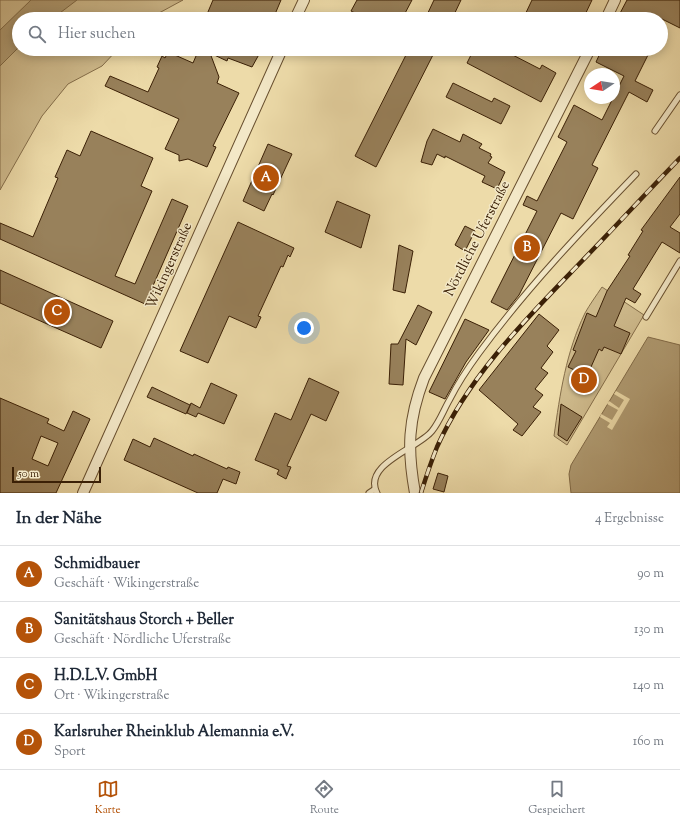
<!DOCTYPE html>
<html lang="de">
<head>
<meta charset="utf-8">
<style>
  body { margin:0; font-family:"Sorts Mill Goudy",serif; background:#f6f6f7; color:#1f2937 }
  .compass { position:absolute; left:584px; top:68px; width:36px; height:36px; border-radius:50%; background:#fff; box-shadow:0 2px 10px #0003; rotate:258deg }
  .scale { position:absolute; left:12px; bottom:10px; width:89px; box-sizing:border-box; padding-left:4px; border:2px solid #3b2006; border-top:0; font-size:11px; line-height:14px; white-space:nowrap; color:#3b2006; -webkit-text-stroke:3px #f3e8c7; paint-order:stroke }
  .you { position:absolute; left:304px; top:328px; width:14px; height:14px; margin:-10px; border:3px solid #fff; border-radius:50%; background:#1a73e8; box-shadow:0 0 0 6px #1a73e833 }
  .badge { display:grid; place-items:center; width:26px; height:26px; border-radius:50%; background:#b45309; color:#fff; font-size:13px; font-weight:700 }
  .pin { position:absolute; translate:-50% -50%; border:2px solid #fff; box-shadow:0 1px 4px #0006 }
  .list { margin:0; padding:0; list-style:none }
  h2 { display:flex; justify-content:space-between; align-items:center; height:52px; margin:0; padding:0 16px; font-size:17px }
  h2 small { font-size:13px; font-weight:400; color:#747a83 }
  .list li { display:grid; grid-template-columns:26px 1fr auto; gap:12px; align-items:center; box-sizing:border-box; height:56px; padding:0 16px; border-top:1px solid #e0e1e3 }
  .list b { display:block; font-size:15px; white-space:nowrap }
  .list p { margin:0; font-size:13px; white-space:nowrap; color:#747a83 }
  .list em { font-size:13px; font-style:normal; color:#747a83 }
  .icon { flex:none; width:22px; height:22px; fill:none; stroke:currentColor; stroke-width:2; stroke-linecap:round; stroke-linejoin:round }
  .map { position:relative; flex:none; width:680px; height:493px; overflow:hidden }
  .search { position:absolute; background:#fff; box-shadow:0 2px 10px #0003; left:12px; right:12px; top:12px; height:44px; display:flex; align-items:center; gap:10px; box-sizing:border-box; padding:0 14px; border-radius:22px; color:#747a83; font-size:15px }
  .sheet { height:276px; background:#fff }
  nav { display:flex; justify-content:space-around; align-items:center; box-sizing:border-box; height:56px; border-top:1px solid #e0e1e3; background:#fff; font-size:11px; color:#747a83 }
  nav a { display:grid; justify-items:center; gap:2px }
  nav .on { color:#b45309 }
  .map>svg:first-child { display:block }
  .green { fill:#cfbb8d; stroke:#856e4a }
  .water { fill:#b09b72; stroke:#816a47 }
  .pier { fill:#eddba9 }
  .building { fill:#98815b; stroke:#3b2006; fill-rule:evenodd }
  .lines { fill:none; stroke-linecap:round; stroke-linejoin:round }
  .service-casing { stroke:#684f2f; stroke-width:7 }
  .minor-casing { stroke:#684f2f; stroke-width:12 }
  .service { stroke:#f3e8c7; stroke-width:5 }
  .minor { stroke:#f3e8c7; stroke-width:10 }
  .rail-casing { stroke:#3b2006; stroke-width:4.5 }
  .rail { stroke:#f3e8c7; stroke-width:3; stroke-dasharray:9; stroke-linecap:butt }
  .labels { text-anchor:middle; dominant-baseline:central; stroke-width:3; stroke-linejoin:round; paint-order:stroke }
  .street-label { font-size:14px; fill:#3b2006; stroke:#f3e8c7 }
</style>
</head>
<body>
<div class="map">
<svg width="680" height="493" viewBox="0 0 680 493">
  <rect width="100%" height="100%" fill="#eddba9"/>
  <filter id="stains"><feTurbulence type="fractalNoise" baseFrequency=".005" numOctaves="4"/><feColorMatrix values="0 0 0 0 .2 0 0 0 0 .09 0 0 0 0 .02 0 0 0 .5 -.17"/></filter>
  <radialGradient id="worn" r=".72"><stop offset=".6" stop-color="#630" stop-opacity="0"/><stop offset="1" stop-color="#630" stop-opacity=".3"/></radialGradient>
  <g class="green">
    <path d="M0 0H183L148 19H19V49H118L102 66 68 84 42 116 0 190Z"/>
    <path d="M602 287 644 315 567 445 554 436C560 394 566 352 585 313 590 304 596 296 602 287Z"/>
  </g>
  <g class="water">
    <path d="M31 0H77L52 19H19V47L0 66V30Z"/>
    <path d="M648 337 680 345V493H571L569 474 571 465Z"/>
  </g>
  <path class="pier" d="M616 391 630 399 612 430 607 427 610 423 600 417 601 414 612 420 618 410 607 404 609 401 619 408 624 400 614 394Z"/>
  <g class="building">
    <path d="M213 0H281L273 19H205Z"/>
    <path d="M357 0H412L402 19H367L351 11Z"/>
    <path d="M434 0H461L452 19H425Z"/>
    <path d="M532 0H592L583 19H523Z"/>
    <path d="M627 0H680V28L662 19H617Z"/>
    <path d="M199 49H262L252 67 228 58 227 61 210 53 219 77 217 83 239 93 213 146 216 147 207 167 188 159 179 161V155L165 149 179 119 105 86 110 76 148 92 159 68 157 67 162 56 165 58 168 52 193 63Z"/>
    <path d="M409 49H436L376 167 355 156Z"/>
    <path d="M474 49H501L540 69 542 65 556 73 541 102 467 63Z"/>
    <path d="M602 49H651L635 81 653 90 647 102 629 92 592 165 598 168 573 219 561 213 519 295 507 310 491 302 537 211 523 205 527 196 537 201 567 142 558 137 574 105 602 120 624 76 596 62Z"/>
    <path d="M453 83 492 102 494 98 510 106 501 124 446 97Z"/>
    <path d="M433 129 460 142 463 134 482 144 479 148 491 154 490 156 492 157 488 163 505 172 497 189 482 182 485 176 445 156V158L437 154 432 165 421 162 427 141Z"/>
    <path d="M91 131 153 158 141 186 152 191 115 276 135 284 172 199 188 206 145 304 0 239V223L33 237 58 178 55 177 67 150 80 156Z"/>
    <path d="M268 144 292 154 273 195 272 194 264 211 243 201Z"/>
    <path d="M680 177V214L670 227 680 233V253L662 242 633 289 641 294 635 303 626 298 614 326 630 333 621 354 604 347 602 351 599 349 587 376 568 367 576 351 573 350 587 313 596 317 607 291 630 256 628 255 643 231 641 230Z"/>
    <path d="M337 201 370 215 361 248 325 232Z"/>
    <path d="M238 222 294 248 290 257 288 255 283 267 281 266 258 316 261 317 256 328 229 316 208 363 180 351Z"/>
    <path d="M465 226 475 231 465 251 455 245Z"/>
    <path d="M399 245 413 251 405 293 393 290Z"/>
    <path d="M0 270 113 321 101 348 0 303Z"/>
    <path d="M418 305 432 312 416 345 406 339 403 385 389 384 391 344H398Z"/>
    <path d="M539 314 559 330 547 346 553 352 541 368 548 373 535 389 543 395 533 407 541 412 522 436 513 430 518 424 479 390Z"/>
    <path d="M465 319 489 330 466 362 445 399 429 392Z"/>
    <path d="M309 378 339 392 326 421 311 414 287 466 291 467 286 479 277 474 279 470 255 460 275 413 291 420Z"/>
    <path d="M211 383 237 395 224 424 198 413 196 417 187 413 191 403 200 408Z"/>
    <path d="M152 387 190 405 186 414 147 397Z"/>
    <path d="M0 398 49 419 47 423 64 431 73 411 90 419 56 493H0ZM41 436 58 443 48 466 32 459Z"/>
    <path d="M561 404 582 417 567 441 558 435Z"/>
    <path d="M154 438 193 456 194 454 227 469 228 467 240 472 236 484 223 479 217 493H198L124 460 133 439 150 447Z"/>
    <path d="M438 473 448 476 444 492 433 489Z"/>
  </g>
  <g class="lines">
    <g class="service-casing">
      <g id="service">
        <path d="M655 131 680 95"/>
        <path d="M646 317 680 261"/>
        <path d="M369 493 375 489"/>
        <path d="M377 493C362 464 419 448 432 431 440 421 444 409 450 399 458 383 468 368 479 353 526 289 581 231 636 174"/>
      </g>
    </g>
    <g class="minor-casing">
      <g id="minor">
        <path d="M295 19 304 0"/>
        <path d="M606 19 615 0"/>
        <path d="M83 493 282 49"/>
        <path d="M415 493C407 449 408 420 424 378L590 49"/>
      </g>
    </g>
    <use href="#service" class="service"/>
    <use href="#minor" class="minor"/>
    <g class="rail-casing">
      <path id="rail" d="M421 493C426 477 431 462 437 447 469 375 528 317 582 261 615 227 647 192 680 158"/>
    </g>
    <use href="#rail" class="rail"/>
  </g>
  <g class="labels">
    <g class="street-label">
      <text transform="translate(478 239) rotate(-63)">Nördliche Uferstraße</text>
      <text transform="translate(170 266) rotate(-66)">Wikingerstraße</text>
    </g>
  </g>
  <rect width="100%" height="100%" filter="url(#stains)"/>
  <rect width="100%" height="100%" fill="url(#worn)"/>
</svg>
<svg class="compass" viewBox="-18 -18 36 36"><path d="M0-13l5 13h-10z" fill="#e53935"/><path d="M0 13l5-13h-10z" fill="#747a83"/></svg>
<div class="scale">50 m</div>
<div class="you"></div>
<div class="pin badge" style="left:266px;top:178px">A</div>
<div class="pin badge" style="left:527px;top:248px">B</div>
<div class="pin badge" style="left:57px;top:312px">C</div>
<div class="pin badge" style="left:584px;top:380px">D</div>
<div class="search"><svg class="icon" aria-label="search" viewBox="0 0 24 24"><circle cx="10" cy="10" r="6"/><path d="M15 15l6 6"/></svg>Hier suchen</div>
</div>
<section class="sheet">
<h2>In der Nähe<small>4 Ergebnisse</small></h2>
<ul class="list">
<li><span class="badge">A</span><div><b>Schmidbauer</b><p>Geschäft · Wikingerstraße</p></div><em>90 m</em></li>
<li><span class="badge">B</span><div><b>Sanitätshaus Storch + Beller</b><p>Geschäft · Nördliche Uferstraße</p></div><em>130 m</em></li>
<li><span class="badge">C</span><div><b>H.D.L.V. GmbH</b><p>Ort · Wikingerstraße</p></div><em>140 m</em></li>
<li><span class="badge">D</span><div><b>Karlsruher Rheinklub Alemannia e.V.</b><p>Sport</p></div><em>160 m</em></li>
</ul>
</section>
<nav>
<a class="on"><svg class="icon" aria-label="map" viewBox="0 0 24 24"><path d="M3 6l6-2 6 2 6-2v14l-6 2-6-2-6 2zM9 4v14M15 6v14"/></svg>Karte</a>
<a><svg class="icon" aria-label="directions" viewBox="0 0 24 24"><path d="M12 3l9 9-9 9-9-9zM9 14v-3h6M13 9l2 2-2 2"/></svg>Route</a>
<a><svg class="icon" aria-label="saved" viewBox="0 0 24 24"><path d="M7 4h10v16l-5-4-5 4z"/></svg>Gespeichert</a>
</nav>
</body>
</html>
